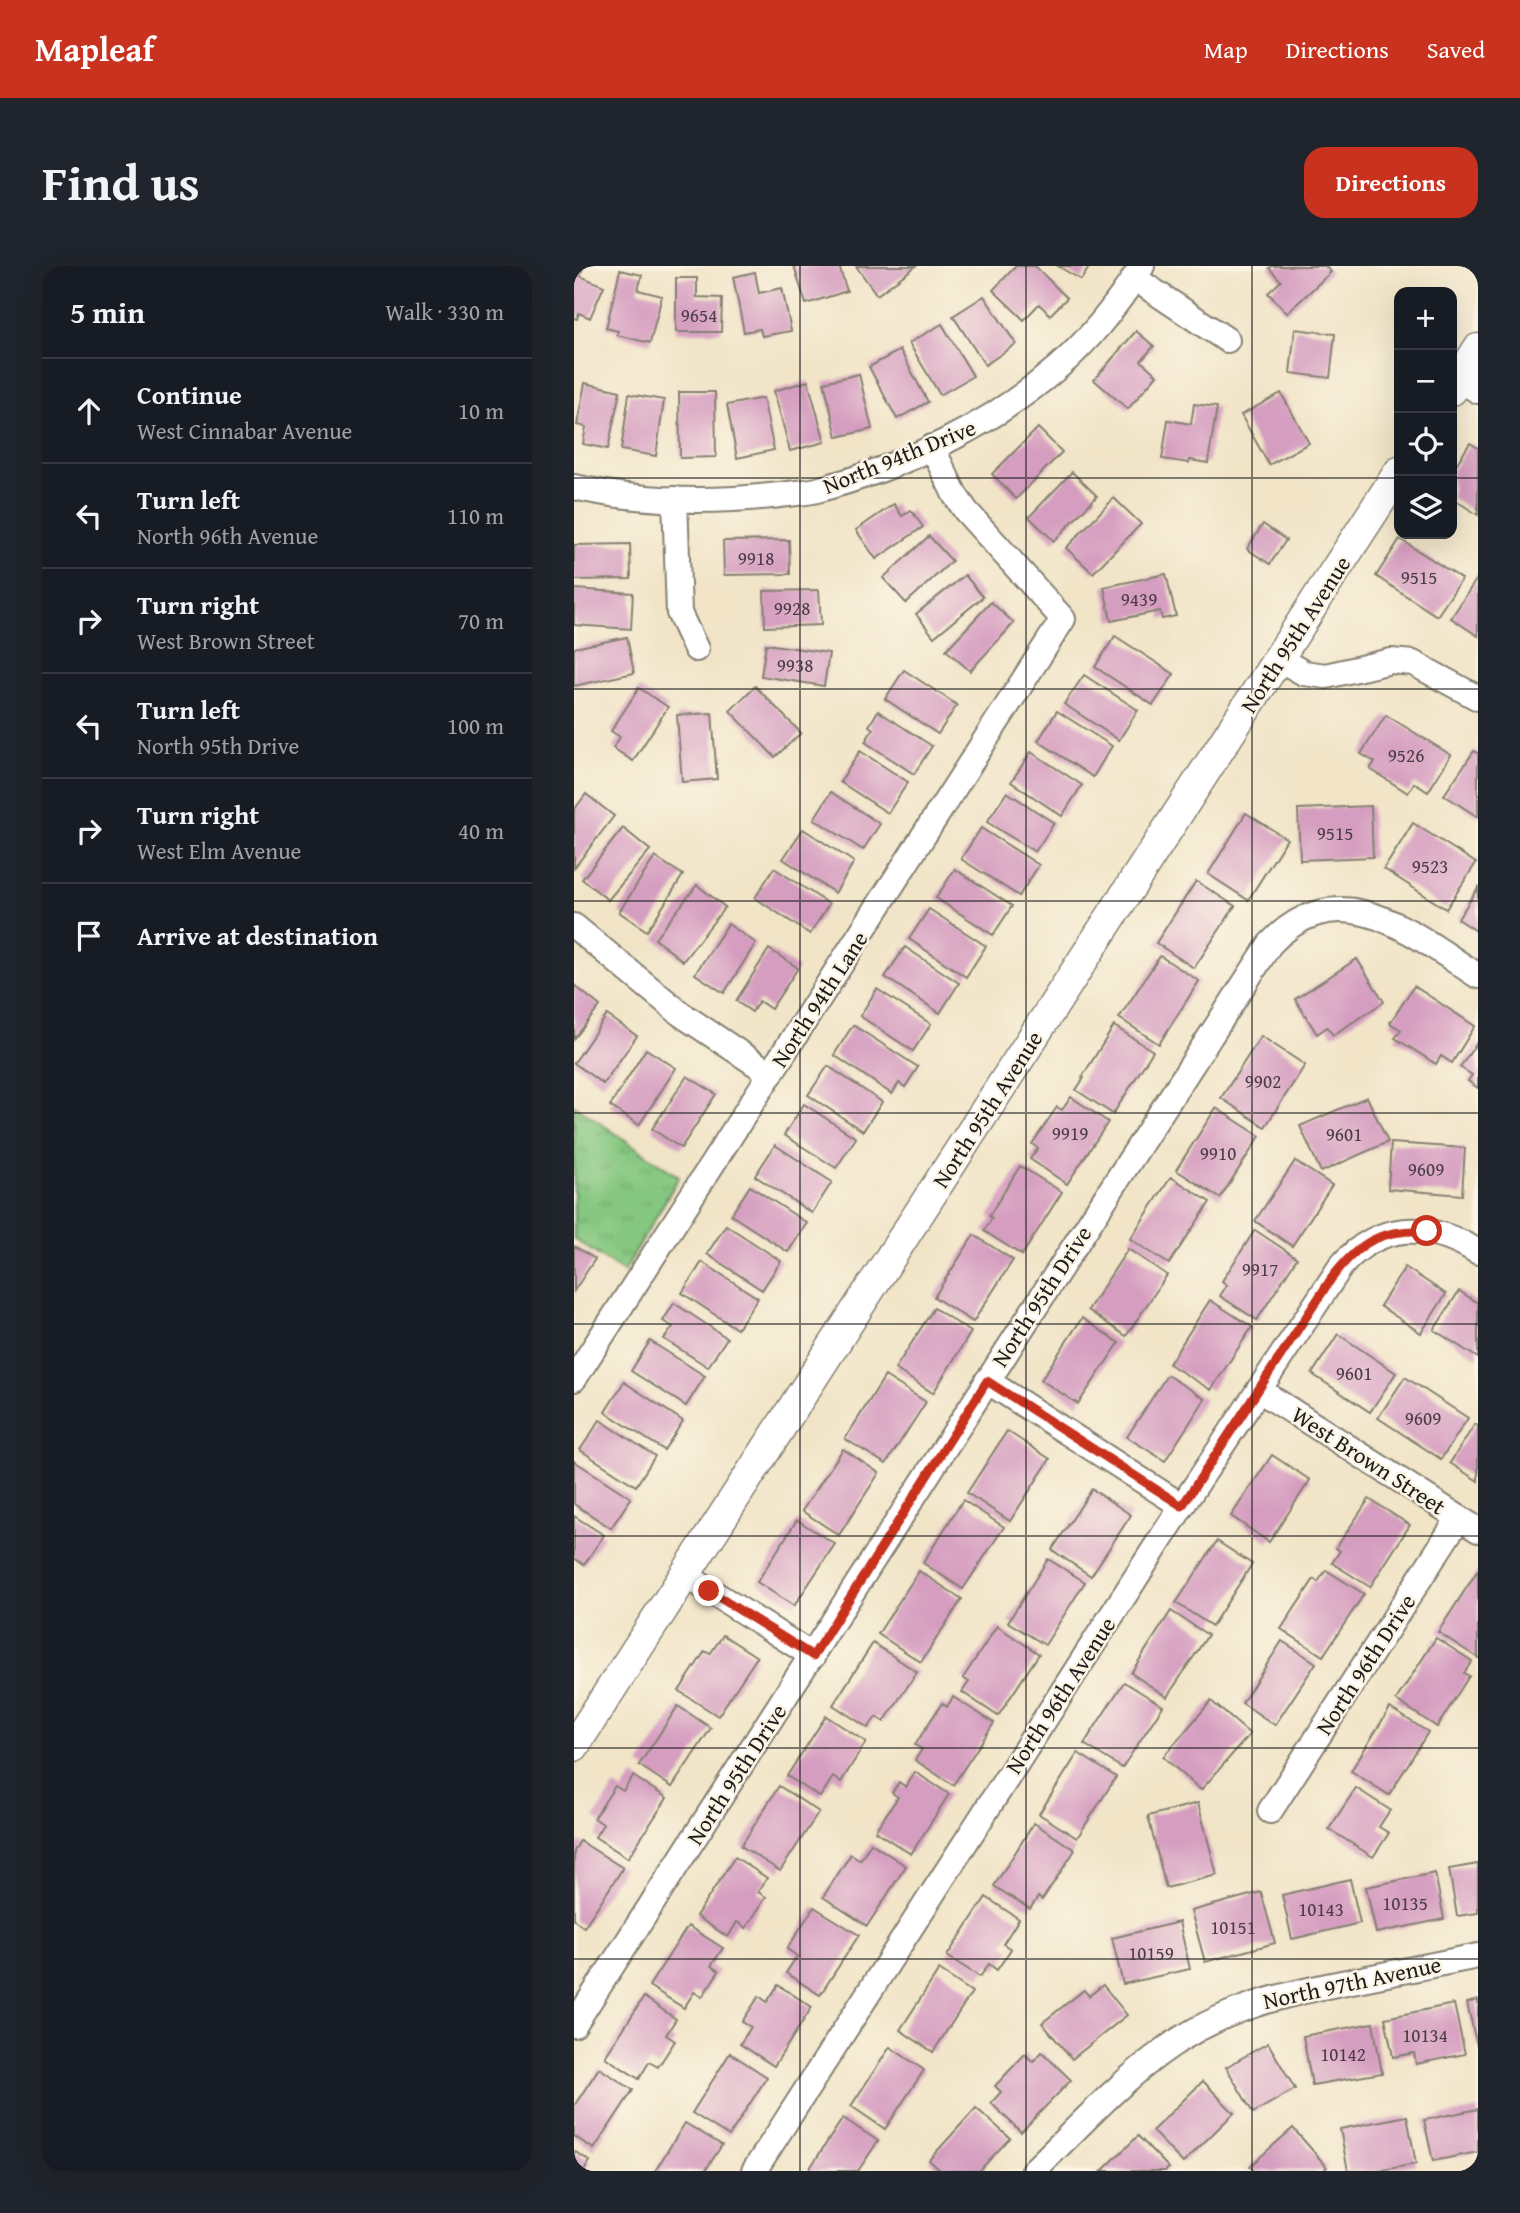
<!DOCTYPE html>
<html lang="en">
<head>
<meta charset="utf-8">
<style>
  body { margin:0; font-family:"Gentium Book Plus",serif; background:#20242c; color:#f1f3f6 }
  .controls { position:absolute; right:21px; top:21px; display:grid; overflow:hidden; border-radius:14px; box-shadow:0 7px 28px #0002 }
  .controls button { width:63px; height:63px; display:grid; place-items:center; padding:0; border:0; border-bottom:2px solid #363941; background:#171b24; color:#f1f3f6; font:35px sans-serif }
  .stop { position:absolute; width:21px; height:21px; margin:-16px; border:5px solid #c8321e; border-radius:50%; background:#fff }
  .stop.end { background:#c8321e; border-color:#fff; box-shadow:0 2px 7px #0008 }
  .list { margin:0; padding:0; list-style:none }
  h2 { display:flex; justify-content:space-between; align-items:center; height:91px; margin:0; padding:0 28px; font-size:30px }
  h2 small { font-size:23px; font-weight:400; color:#9ea1a6 }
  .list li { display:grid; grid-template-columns:46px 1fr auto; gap:21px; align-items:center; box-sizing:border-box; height:105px; padding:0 28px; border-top:2px solid #363941 }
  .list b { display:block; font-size:26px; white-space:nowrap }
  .list p { margin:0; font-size:23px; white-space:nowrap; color:#9ea1a6 }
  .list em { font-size:23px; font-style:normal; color:#9ea1a6 }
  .icon { flex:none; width:38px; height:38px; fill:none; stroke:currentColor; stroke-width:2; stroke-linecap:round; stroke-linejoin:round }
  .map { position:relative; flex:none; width:904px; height:1905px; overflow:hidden; border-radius:21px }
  header { display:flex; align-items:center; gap:42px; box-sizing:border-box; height:98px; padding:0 35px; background:#c8321e; color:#fff }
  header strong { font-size:33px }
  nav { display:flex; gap:38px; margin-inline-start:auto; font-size:24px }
  .intro { display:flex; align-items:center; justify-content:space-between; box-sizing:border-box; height:168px; padding:0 42px }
  h1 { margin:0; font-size:49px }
  .button { padding:18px 32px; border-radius:21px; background:#c8321e; color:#fff; font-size:24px; font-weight:700 }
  main { display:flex; gap:42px; padding:0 42px }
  aside { flex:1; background:#171b24; border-radius:21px; box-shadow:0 7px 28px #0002 }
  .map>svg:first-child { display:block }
  .park { fill:url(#park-tufts); stroke:#50724e; stroke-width:2 }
  .building { fill:#d59dc0 }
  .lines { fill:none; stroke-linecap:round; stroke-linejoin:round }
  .minor-casing { stroke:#868072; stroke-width:28 }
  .tertiary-casing { stroke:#868072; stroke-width:33 }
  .minor { stroke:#fff; stroke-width:24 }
  .tertiary { stroke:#fff; stroke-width:30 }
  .route { stroke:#c8321e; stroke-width:9 }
  .grid { fill:none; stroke:#1c1c1c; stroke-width:2; stroke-opacity:0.55 }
  .labels { text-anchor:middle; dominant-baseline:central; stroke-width:5; stroke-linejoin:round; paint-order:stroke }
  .number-label { font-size:19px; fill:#4a3c45 }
  .street-label { font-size:23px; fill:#1c1c1c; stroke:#fcf5e5 }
</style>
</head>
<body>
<header>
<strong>Mapleaf</strong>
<nav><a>Map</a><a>Directions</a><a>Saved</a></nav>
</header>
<div class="intro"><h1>Find us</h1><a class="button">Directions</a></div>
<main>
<aside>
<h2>5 min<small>Walk · 330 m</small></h2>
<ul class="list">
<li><svg class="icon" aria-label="ahead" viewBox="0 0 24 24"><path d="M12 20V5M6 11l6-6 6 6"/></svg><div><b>Continue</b><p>West Cinnabar Avenue</p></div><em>10 m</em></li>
<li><svg class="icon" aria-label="left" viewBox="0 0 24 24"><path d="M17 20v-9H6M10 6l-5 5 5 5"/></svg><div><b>Turn left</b><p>North 96th Avenue</p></div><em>110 m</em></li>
<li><svg class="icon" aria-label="right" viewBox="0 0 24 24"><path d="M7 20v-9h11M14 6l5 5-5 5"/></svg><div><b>Turn right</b><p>West Brown Street</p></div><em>70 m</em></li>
<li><svg class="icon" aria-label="left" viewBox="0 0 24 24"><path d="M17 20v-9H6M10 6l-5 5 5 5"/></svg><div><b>Turn left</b><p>North 95th Drive</p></div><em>100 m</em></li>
<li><svg class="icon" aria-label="right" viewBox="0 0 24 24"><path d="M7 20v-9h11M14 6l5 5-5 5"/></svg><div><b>Turn right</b><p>West Elm Avenue</p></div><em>40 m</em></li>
<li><svg class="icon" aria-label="arrive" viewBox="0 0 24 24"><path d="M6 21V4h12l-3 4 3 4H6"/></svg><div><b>Arrive at destination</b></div></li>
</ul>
</aside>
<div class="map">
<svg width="904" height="1905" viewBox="0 0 904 1905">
  <defs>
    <pattern id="park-tufts" width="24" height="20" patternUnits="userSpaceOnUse" patternTransform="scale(1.75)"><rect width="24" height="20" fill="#85c780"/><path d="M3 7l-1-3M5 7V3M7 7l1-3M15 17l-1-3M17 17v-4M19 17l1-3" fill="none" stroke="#72aa6e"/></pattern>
  </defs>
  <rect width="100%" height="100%" fill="#fcf5e5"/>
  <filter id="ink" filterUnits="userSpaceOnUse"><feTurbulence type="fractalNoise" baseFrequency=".0143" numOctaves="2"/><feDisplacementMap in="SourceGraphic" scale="14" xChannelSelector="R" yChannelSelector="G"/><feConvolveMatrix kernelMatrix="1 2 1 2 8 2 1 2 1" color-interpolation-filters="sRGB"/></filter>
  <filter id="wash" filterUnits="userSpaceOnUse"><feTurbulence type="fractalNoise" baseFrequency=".00686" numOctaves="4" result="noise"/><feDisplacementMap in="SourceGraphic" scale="28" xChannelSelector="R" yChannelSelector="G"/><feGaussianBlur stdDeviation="1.57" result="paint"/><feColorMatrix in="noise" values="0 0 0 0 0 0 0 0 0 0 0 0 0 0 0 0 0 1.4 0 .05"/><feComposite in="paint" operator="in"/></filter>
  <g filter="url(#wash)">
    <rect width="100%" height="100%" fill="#f1e4c7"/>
    <path class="park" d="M0 839 105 911 50 1006 0 973Z"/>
    <g id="blocks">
      <g class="building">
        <path d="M0 0H10L6 10 30 20 16 52 5 47 3 53 0 52Z"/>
        <path d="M220 0H265L273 25 232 38Z"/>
        <path d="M282 0H342L303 29Z"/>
        <path d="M442 0H461L493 32 476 49 465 38 450 54 419 24Z"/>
        <path d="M484 0H516L507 14Z"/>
        <path d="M698 0H751L757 6 713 47 694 27 707 15 695 2Z"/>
        <path d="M46 4 68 9 64 24 88 30 76 77 43 69 44 65 32 62Z"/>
        <path d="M181 6 185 27 208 22 217 65 188 70 186 63 170 66 159 11Z"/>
        <path d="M102 12H123V31L148 32 147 66H102Z"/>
        <path d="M410 30 442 78 411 99 379 50Z"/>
        <path d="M368 58 399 110 366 129 335 77Z"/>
        <path d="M721 63 761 68 756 112 716 107Z"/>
        <path d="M562 65 580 80 567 95 583 109 554 143 520 114Z"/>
        <path d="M326 84 354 136 323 153 295 101Z"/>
        <path d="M285 108 298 163 263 171 250 116Z"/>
        <path d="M234 115 251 176 216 185 200 125Z"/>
        <path d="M11 117 46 125 34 183 9 178 12 161 3 159Z"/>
        <path d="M105 126H141L142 191 106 192Z"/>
        <path d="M707 127 735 177 695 199 667 149Z"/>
        <path d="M55 128 90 134 82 190 47 184Z"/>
        <path d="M189 132 200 184 163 192 153 139Z"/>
        <path d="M620 138 643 141 634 197 616 194 615 197 588 193 594 154 617 158Z"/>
        <path d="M464 162 488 186 442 233 418 208Z"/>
        <path d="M896 177 904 182V249L878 232V205Z"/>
        <path d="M498 206 523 230 480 275 455 251Z"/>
        <path d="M540 232 567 258 519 307 492 282Z"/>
        <path d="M320 238 328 250 337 244 349 261 302 293 282 264Z"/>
        <path d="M689 258 712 274 696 298 673 283Z"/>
        <path d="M355 270 378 295 332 337 309 312Z"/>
        <path d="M826 273 888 313 863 350 802 310Z"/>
        <path d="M215 274 216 308 150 309 149 275Z"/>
        <path d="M56 278 57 313 0 314V279Z"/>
        <path d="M592 308 602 350 588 353 586 345 537 355 530 321Z"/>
        <path d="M391 309 409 331 360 371 342 348Z"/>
        <path d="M904 311V370L877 352Z"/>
        <path d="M0 323 59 327 57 363 0 359Z"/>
        <path d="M245 324 247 359 191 361 190 325Z"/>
        <path d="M417 336 440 357 396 405 372 384Z"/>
        <path d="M541 370 600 408 579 439 521 401Z"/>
        <path d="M53 371 60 407 0 420V382Z"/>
        <path d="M192 378 255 387 250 420 187 410Z"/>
        <path d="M330 404 383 439 364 468 311 433Z"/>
        <path d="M510 409 564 444 545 474 490 438Z"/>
        <path d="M181 420 227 467 201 491 156 445Z"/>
        <path d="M65 422 94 441 59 495 39 482 46 471 37 465Z"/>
        <path d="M304 445 358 480 340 508 291 476 299 463 295 460Z"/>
        <path d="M483 445 538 480 519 511 464 475Z"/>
        <path d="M138 447 143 513 108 516 103 449Z"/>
        <path d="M812 449 877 489 854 526 840 517 834 527 796 503 801 496 787 488Z"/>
        <path d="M286 485 334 516 314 547 266 516Z"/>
        <path d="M900 485 904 487V551L870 529Z"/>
        <path d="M457 486 508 519 488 550 437 516Z"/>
        <path d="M257 526 306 558 289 584 240 553Z"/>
        <path d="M433 526 480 557 461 586 413 556Z"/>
        <path d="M12 528 40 550 0 602V544Z"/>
        <path d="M797 540 799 591 726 594 724 543Z"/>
        <path d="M672 547 713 573 674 634 634 608Z"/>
        <path d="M839 557 902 597 872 643 810 603Z"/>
        <path d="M49 562 76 584 34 634 8 613Z"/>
        <path d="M407 562 465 599 445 630 387 593Z"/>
        <path d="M229 563 280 596 261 627 209 593Z"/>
        <path d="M81 591 109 609 73 665 45 646Z"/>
        <path d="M200 602 255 638 236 668 181 632Z"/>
        <path d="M381 603 438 640 419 669 362 632Z"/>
        <path d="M622 615 661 640 620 702 582 677Z"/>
        <path d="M123 619 151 641 109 695 81 673Z"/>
        <path d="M904 622V666L884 653Z"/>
        <path d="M355 643 412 680 392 711 335 673Z"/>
        <path d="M154 658 182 677 150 727 121 708Z"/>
        <path d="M331 681 385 717 366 747 311 711Z"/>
        <path d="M195 683 224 702 197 743 185 735 178 746 162 735Z"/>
        <path d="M586 690 625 715 585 778 545 752Z"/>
        <path d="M783 693 810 736 759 769 753 761 743 768 721 733Z"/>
        <path d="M0 719 26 740 0 773Z"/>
        <path d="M840 720 901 760 878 797 867 790 862 798 821 772 827 764 816 757Z"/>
        <path d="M303 723 357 758 339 785 286 750Z"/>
        <path d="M33 749 63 770 29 818 0 797Z"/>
        <path d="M279 759 344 801 331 821 325 817 318 828 260 789Z"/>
        <path d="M540 760 579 785 539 848 502 824 510 812 508 811Z"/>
        <path d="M687 770 731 799 691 861 647 832Z"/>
        <path d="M904 775V822L894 815 898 809 886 801Z"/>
        <path d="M72 783 102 802 65 859 36 840Z"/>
        <path d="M254 800 308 836 289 865 234 829Z"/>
        <path d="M113 810 142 828 107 882 78 863Z"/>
        <path d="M497 831 534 856 493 918 456 893 464 882 458 878 483 841 488 844Z"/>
        <path d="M793 831 814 876 747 906 726 860Z"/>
        <path d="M230 838 282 872 262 902 210 869Z"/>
        <path d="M642 842 686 870 646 932 602 904Z"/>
        <path d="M817 877 891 882 888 929 814 923Z"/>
        <path d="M201 879 258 916 238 947 181 910Z"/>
        <path d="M721 895 758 919 718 980 681 955Z"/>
        <path d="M446 900 488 926 448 989 410 965 418 952 415 950Z"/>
        <path d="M597 911 636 936 595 998 556 973Z"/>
        <path d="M176 920 233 957 214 986 157 949Z"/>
        <path d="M152 959 207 995 188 1024 133 988Z"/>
        <path d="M681 964 723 992 683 1054 646 1030 653 1019 648 1015Z"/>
        <path d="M400 969 439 994 399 1056 360 1031Z"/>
        <path d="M0 980 21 993 0 1025Z"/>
        <path d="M554 983 593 1009 552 1070 514 1044Z"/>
        <path d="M128 996 184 1032 163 1063 108 1027Z"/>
        <path d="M831 1001 872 1028 847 1067 806 1040Z"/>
        <path d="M885 1025 904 1037V1092L860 1064Z"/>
        <path d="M636 1034 678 1061 637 1124 595 1098Z"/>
        <path d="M100 1037 153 1072 134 1101 90 1073 99 1061 89 1055Z"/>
        <path d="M360 1042 397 1066 359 1127 321 1103Z"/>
        <path d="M508 1052 545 1077 504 1138 467 1114Z"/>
        <path d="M764 1068 822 1107 796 1146 738 1108Z"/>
        <path d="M76 1075 131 1110 112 1140 57 1105Z"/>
        <path d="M593 1109 631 1133 591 1195 553 1171Z"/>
        <path d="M311 1110 352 1136 312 1198 271 1173Z"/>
        <path d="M831 1111 894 1152 867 1193 804 1152Z"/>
        <path d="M50 1116 109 1155 90 1184 31 1146Z"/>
        <path d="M26 1154 81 1190 62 1220 6 1184Z"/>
        <path d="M901 1158 904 1160V1215L876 1197Z"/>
        <path d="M433 1165 476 1193 436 1255 393 1227Z"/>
        <path d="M269 1183 305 1207 265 1269 228 1245Z"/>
        <path d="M698 1189 736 1214 695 1276 657 1250Z"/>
        <path d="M0 1195 57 1232 37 1262 0 1238Z"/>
        <path d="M518 1223 557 1249 517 1310 478 1284Z"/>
        <path d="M795 1233 836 1259 796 1321 758 1297 766 1285 762 1282Z"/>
        <path d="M389 1234 430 1261 389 1323 349 1297Z"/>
        <path d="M0 1250 30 1269 10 1299 0 1292Z"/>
        <path d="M223 1254 261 1278 220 1340 183 1316Z"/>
        <path d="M643 1275 678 1298 638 1360 602 1337Z"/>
        <path d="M474 1293 511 1316 471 1379 434 1356Z"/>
        <path d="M752 1304 790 1328 749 1390 707 1363 740 1313 744 1316Z"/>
        <path d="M904 1304V1392L864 1366Z"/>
        <path d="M345 1305 388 1333 347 1396 304 1368Z"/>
        <path d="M597 1345 634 1369 593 1431 557 1407Z"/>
        <path d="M423 1360 465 1388 424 1450 388 1426 395 1416 389 1412Z"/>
        <path d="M149 1369 183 1391 144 1450 105 1425 131 1385 136 1388Z"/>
        <path d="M862 1372 898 1395 890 1407 895 1410 863 1461 822 1434Z"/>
        <path d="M708 1375 742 1397 701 1459 668 1437Z"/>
        <path d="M299 1377 343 1406 310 1456 302 1451 294 1462 259 1439Z"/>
        <path d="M550 1416 589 1440 548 1502 510 1478Z"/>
        <path d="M379 1431 420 1457 379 1519 341 1494 348 1483 341 1479 368 1437 373 1441Z"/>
        <path d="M637 1435 676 1468 627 1524 589 1491Z"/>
        <path d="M104 1440 137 1462 98 1521 65 1499Z"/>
        <path d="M816 1442 854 1466 815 1529 777 1505Z"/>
        <path d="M252 1450 292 1476 267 1516 259 1511 246 1531 213 1510Z"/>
        <path d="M504 1487 542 1511 503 1572 465 1548Z"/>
        <path d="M341 1506 375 1528 337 1588 301 1565 324 1531 318 1527 325 1516 332 1521Z"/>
        <path d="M59 1510 93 1532 54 1592 21 1571 29 1558 20 1552 41 1520 49 1525Z"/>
        <path d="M205 1520 245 1546 206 1605 167 1580Z"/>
        <path d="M782 1522 816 1544 805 1561 815 1567 799 1591 755 1563Z"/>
        <path d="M624 1537 643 1609 592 1622 574 1550Z"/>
        <path d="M460 1557 501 1584 468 1634 464 1631 456 1643 420 1620Z"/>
        <path d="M6 1575 49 1602 10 1661 0 1654V1585Z"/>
        <path d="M297 1577 332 1600 293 1660 249 1631 277 1588 286 1594Z"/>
        <path d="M161 1591 193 1612 184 1626 192 1631 172 1662 163 1656 154 1671 122 1650Z"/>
        <path d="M904 1598V1647L883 1650 875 1603Z"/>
        <path d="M861 1607 870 1653 802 1667 792 1621Z"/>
        <path d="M776 1613 786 1657 718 1673 708 1629Z"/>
        <path d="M687 1626 701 1677 631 1696 617 1645Z"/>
        <path d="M412 1631 445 1653 429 1678 437 1683 423 1704 415 1698 406 1711 373 1690Z"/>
        <path d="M240 1641 285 1669 246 1729 212 1707 223 1690 213 1683Z"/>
        <path d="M605 1656 616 1703 549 1718 538 1672Z"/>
        <path d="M114 1660 149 1682 137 1700 145 1705 128 1731 120 1726 110 1742 75 1720Z"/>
        <path d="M365 1704 398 1726 359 1786 326 1764Z"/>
        <path d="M204 1719 238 1741 200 1800 166 1778 177 1761 168 1756 185 1730 193 1736Z"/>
        <path d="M529 1719 553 1749 498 1793 468 1757 510 1724 515 1730Z"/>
        <path d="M70 1731 102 1753 92 1769 101 1775 84 1801 75 1796 65 1813 31 1791Z"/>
        <path d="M904 1734V1780H903L893 1737Z"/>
        <path d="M880 1738 891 1788 842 1798 840 1787 819 1791 811 1752Z"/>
        <path d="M799 1757 808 1807 738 1819 729 1770Z"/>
        <path d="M694 1777 721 1823 679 1847 652 1801Z"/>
        <path d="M316 1781 350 1804 311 1863 277 1840Z"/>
        <path d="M468 1786 497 1814 447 1866 417 1837 427 1826 421 1820 451 1788 459 1796Z"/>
        <path d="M156 1787 193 1811 155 1870 118 1847Z"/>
        <path d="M25 1802 59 1824 20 1883 0 1870V1840Z"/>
        <path d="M629 1815 660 1847 609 1897 578 1865Z"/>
        <path d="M402 1842 436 1872 405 1905H367L355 1894Z"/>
        <path d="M904 1843V1886L859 1895 850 1854Z"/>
        <path d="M833 1850 842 1898 803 1905H774L766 1863Z"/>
        <path d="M269 1852 304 1875 284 1905H234Z"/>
        <path d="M111 1857 148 1879 131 1905H81Z"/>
        <path d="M719 1862 753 1901 749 1905H680L676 1900Z"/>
        <path d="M564 1870 595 1902 591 1905H528Z"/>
        <path d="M0 1885 16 1895 10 1905H0Z"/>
      </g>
    </g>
  </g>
  <g filter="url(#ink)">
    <use href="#blocks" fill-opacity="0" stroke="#868072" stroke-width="2"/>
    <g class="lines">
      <g class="minor-casing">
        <g id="minor">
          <path d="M560 12 653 74"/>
          <path d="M885 113 904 125"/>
          <path d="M0 221C67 236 138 237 206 229 218 227 231 227 243 224 329 201 416 160 483 102 516 74 545 36 568 0"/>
          <path d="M101 233 105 347 122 383"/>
          <path d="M705 393 730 407 752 410 817 395 839 397 904 432"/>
          <path d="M0 660 107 748 197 808"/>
          <path d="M0 1113 489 353 392 245 381 229 358 181"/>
          <path d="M413 1115 608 1240"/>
          <path d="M685 1124 904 1264"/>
          <path d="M111 1309 239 1390"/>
          <path d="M696 1545 885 1252"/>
          <path d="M0 1759C233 1399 462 1037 696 678 766 604 839 668 904 710"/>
          <path d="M180 1905 608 1240 767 1000C806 955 857 956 904 986"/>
          <path d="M459 1905C501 1865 542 1819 589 1785 647 1742 714 1727 783 1714 823 1706 864 1698 904 1690"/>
        </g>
      </g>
      <g class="tertiary-casing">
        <g id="tertiary">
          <path d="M878 124 904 83"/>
          <path d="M0 1480 825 206"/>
        </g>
      </g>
      <use href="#minor" class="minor"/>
      <use href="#tertiary" class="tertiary"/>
    </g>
  </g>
  <g class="lines" filter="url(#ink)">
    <path class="route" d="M135 1325 239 1390 413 1115 608 1240 757 1013C785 976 806 963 853 965"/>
  </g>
  <path class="grid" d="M226 0V1905M452 0V1905M678 0V1905M0 212H825M878 212H904M0 423H904M0 635H904M0 847H904M0 1058H904M0 1270H904M0 1482H904M0 1693H904"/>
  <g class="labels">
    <g class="number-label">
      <text x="125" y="49">9654</text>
      <text x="182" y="292">9918</text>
      <text x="845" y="311">9515</text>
      <text x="565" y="333">9439</text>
      <text x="218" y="342">9928</text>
      <text x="221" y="399">9938</text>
      <text x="832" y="489">9526</text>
      <text x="761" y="567">9515</text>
      <text x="856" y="600">9523</text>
      <text x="689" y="815">9902</text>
      <text x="496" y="867">9919</text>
      <text x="770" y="868">9601</text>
      <text x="644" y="887">9910</text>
      <text x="852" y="903">9609</text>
      <text x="686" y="1003">9917</text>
      <text x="780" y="1107">9601</text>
      <text x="849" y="1152">9609</text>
      <text x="831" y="1637">10135</text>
      <text x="747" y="1643">10143</text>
      <text x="659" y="1661">10151</text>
      <text x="577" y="1687">10159</text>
      <text x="851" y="1769">10134</text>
      <text x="769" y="1788">10142</text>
    </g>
    <g class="street-label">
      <text transform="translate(325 190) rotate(-22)">North 94th Drive</text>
      <text transform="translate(721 368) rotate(-57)">North 95th Avenue</text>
      <text transform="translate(245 733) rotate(-57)">North 94th Lane</text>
      <text transform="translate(413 843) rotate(-57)">North 95th Avenue</text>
      <text transform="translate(467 1030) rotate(-57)">North 95th Drive</text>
      <text transform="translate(795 1194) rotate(33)">West Brown Street</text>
      <text transform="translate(791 1398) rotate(-57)">North 96th Drive</text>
      <text transform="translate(486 1429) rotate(-57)">North 96th Avenue</text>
      <text transform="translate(162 1508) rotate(-57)">North 95th Drive</text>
      <text transform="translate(778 1716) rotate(-12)">North 97th Avenue</text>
    </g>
  </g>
</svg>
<div class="controls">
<button>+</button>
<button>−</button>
<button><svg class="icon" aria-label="locate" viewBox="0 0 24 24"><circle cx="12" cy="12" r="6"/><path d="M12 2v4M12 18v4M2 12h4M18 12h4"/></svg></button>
<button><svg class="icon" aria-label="layers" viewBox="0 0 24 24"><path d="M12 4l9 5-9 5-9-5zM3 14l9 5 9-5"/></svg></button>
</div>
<div class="stop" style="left:853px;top:965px"></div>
<div class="stop end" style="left:135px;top:1325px"></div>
</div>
</main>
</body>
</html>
